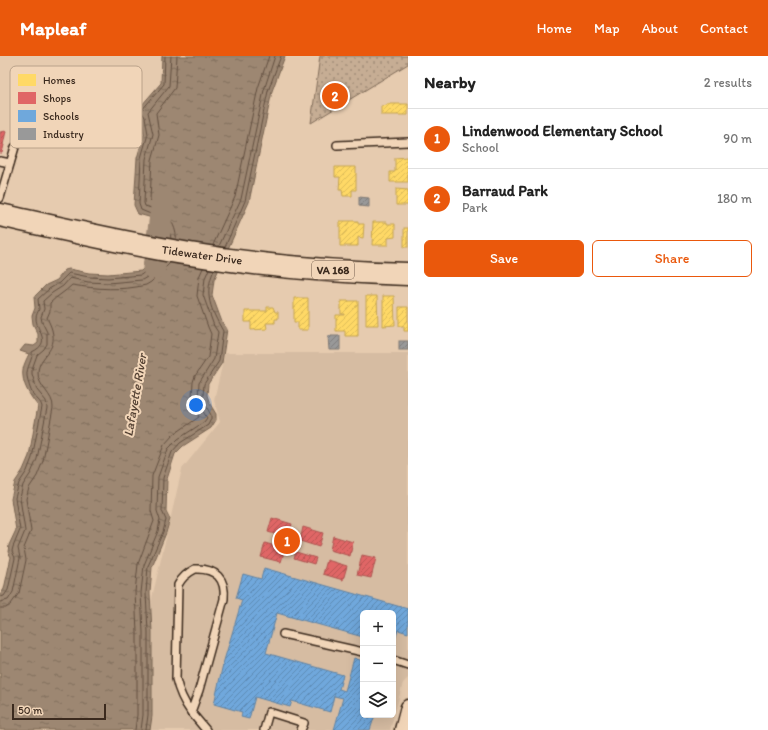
<!DOCTYPE html>
<html lang="en">
<head>
<meta charset="utf-8">
<style>
  body { margin:0; font-family:Itim,sans-serif; background:#f6f6f6; color:#222 }
  .controls { position:absolute; right:12px; bottom:12px; display:grid; overflow:hidden; border-radius:6px; box-shadow:0 4px 16px #0002 }
  .controls button { width:36px; height:36px; display:grid; place-items:center; padding:0; border:0; border-bottom:1px solid #e0e0e0; background:#fff; color:#222; font:20px sans-serif }
  .scale { position:absolute; left:12px; bottom:10px; width:94px; box-sizing:border-box; padding-left:4px; border:2px solid #3b2a1e; border-top:0; font-size:11px; line-height:14px; white-space:nowrap; color:#3b2a1e; -webkit-text-stroke:3px #f1d5b8; paint-order:stroke }
  .you { position:absolute; left:196px; top:349px; width:14px; height:14px; margin:-10px; border:3px solid #fff; border-radius:50%; background:#1a73e8; box-shadow:0 0 0 6px #1a73e833 }
  .badge { display:grid; place-items:center; width:26px; height:26px; border-radius:50%; background:#ea580c; color:#fff; font-size:13px; font-weight:700 }
  .pin { position:absolute; translate:-50% -50%; border:2px solid #fff; box-shadow:0 1px 4px #0006 }
  .list { margin:0; padding:0; list-style:none }
  h2 { display:flex; justify-content:space-between; align-items:center; height:52px; margin:0; padding:0 16px; font-size:17px }
  h2 small { font-size:13px; font-weight:400; color:#767676 }
  .list li { display:grid; grid-template-columns:26px 1fr auto; gap:12px; align-items:center; box-sizing:border-box; height:60px; padding:0 16px; border-top:1px solid #e0e0e0 }
  .list b { display:block; font-size:15px; white-space:nowrap }
  .list p { margin:0; font-size:13px; white-space:nowrap; color:#767676 }
  .list em { font-size:13px; font-style:normal; color:#767676 }
  .actions { display:flex; gap:8px; padding:12px 16px }
  .actions a { flex:1; padding:9px 0; border:1px solid #ea580c; border-radius:6px; text-align:center; font-size:14px; color:#ea580c }
  .actions .main { background:#ea580c; color:#fff }
  .icon { flex:none; width:22px; height:22px; fill:none; stroke:currentColor; stroke-width:2; stroke-linecap:round; stroke-linejoin:round }
  .map { position:relative; flex:none; width:408px; height:674px; overflow:hidden }
  header { display:flex; align-items:center; gap:24px; box-sizing:border-box; height:56px; padding:0 20px; background:#ea580c; color:#fff }
  header strong { font-size:19px }
  nav { display:flex; gap:22px; margin-inline-start:auto; font-size:14px }
  main { display:flex }
  aside { flex:1; background:#fff }
  .map>svg:first-child { display:block }
  .built { fill:#d6bca2; fill-rule:evenodd }
  .park { fill:url(#park-dots); stroke:#806c59 }
  .water { fill:url(#water-ripples); stroke:#766250 }
  .homes { fill:url(#homes-hatch); stroke:#c4a450 }
  .shops { fill:url(#shops-hatch); stroke:#ae5450 }
  .schools { fill:url(#schools-hatch); stroke:#5f82a3 }
  .industry { fill:url(#industry-hatch); stroke:#7d7874 }
  .lines { fill:none; stroke-linecap:round; stroke-linejoin:round }
  .shore { stroke:#624f40; stroke-width:1 }
  .river { stroke:#9d8772; stroke-width:23 }
  .service-casing { stroke:#3b2a1e; stroke-width:10 }
  .minor-casing { stroke:#3b2a1e; stroke-width:17 }
  .trunk-casing { stroke:#3b2a1e; stroke-width:25 }
  .service { stroke:#f1d5b8; stroke-width:7 }
  .minor { stroke:#f1d5b8; stroke-width:14 }
  .trunk { stroke:#f1d5b8; stroke-width:22 }
  .labels { text-anchor:middle; dominant-baseline:central; stroke-width:4; stroke-linejoin:round; paint-order:stroke }
  .shield { fill:#f1d5b8; stroke:#725d4c; stroke-width:1 }
  .shield-label { font-size:11px; font-weight:bold; fill:#3b2a1e }
  .street-label { font-size:12px; fill:#3b2a1e; stroke:#f1d5b8 }
  .water-label { font-size:13px; font-style:italic; fill:#544133; stroke:#f1d5b8 }
  .key { fill:#f1d5b8; stroke:#baa28a; stroke-width:1 }
  .key-label { font-size:11px; fill:#3b2a1e }
</style>
</head>
<body>
<header>
<strong>Mapleaf</strong>
<nav><a>Home</a><a>Map</a><a>About</a><a>Contact</a></nav>
</header>
<main>
<div class="map">
<svg width="408" height="674" viewBox="0 0 408 674">
  <defs>
    <pattern id="park-dots" width="8" height="8" patternUnits="userSpaceOnUse"><rect width="8" height="8" fill="#c6ad94"/><path d="M2 2h.1M6 6h.1" fill="none" stroke="#a28d78" stroke-width="1.8" stroke-linecap="round"/></pattern>
    <pattern id="water-ripples" width="26" height="14" patternUnits="userSpaceOnUse"><rect width="26" height="14" fill="#9d8772"/><path d="M2 4q2-2 4 0t4 0M15 11q2-2 4 0t4 0" fill="none" stroke="#816f5d"/></pattern>
    <pattern id="homes-hatch" width="6" height="6" patternUnits="userSpaceOnUse"><rect width="6" height="6" fill="#ffd966"/><path d="M-1 1l2-2M0 6l6-6M5 7l2-2" fill="none" stroke="#dbba58"/></pattern>
    <pattern id="shops-hatch" width="6" height="6" patternUnits="userSpaceOnUse"><rect width="6" height="6" fill="#e06666"/><path d="M-1 1l2-2M0 6l6-6M5 7l2-2" fill="none" stroke="#b75453"/></pattern>
    <pattern id="schools-hatch" width="6" height="6" patternUnits="userSpaceOnUse"><rect width="6" height="6" fill="#6fa8dc"/><path d="M-1 1l2-2M0 6l6-6M5 7l2-2" fill="none" stroke="#5c89b2"/></pattern>
    <pattern id="industry-hatch" width="6" height="6" patternUnits="userSpaceOnUse"><rect width="6" height="6" fill="#999"/><path d="M-1 1l2-2M0 6l6-6M5 7l2-2" fill="none" stroke="#7e7d7c"/></pattern>
  </defs>
  <rect width="100%" height="100%" fill="#e6cbaf"/>
  <filter id="ink" filterUnits="userSpaceOnUse"><feTurbulence type="fractalNoise" baseFrequency=".025" numOctaves="2"/><feDisplacementMap in="SourceGraphic" scale="8" xChannelSelector="R" yChannelSelector="G"/><feConvolveMatrix kernelMatrix="1 2 1 2 8 2 1 2 1" color-interpolation-filters="sRGB"/></filter>
  <g filter="url(#ink)">
    <path class="built" d="M225 297H408V622L403 627 390 674H144L145 572 182 413 220 366 214 344ZM363 557H393V659H363Z"/>
    <path class="park" d="M320 0H408V8L311 67Z"/>
    <path class="water" d="M162 0H285L272 35 249 146 214 224 212 239 222 266 227 273 222 307 208 328 207 339 210 348 216 358V364L211 372 183 390 175 398 167 423 166 455 170 463 166 477 152 511 150 537 152 576V660L150 674H0V539L4 533 11 501 8 496 9 489 16 474 11 443 15 426 23 414 29 400 38 350C30 340 21 327 23 313 24 308 27 302 29 298L20 295 25 289 34 290 38 287V278L33 268 32 260 35 252 34 241 46 229 57 224 65 214 69 213 89 217 108 218 141 215 160 195 162 178 149 161 138 158 134 149 137 102 144 78 141 62 126 49 108 44 113 39C124 39 130 51 141 50L161 27Z"/>
    <g class="homes">
      <path d="M387 48H408V59H381V50L387 49Z"/>
      <path d="M407 101 408 126H390V116H395V102Z"/>
      <path d="M335 111H356V134H352V140H343L342 134H339L340 121H335Z"/>
      <path d="M396 133 408 134V149H396Z"/>
      <path d="M340 165H358V168H364L363 182 358 181V190H340Z"/>
      <path d="M373 166H387V168H395V181L388 182V189H372Z"/>
      <rect x="404" y="172" width="4" height="19"/>
      <path d="M366 240H377L378 269H366Z"/>
      <path d="M383 240H394L395 269 383 270Z"/>
      <path d="M294 242H308V274H298V266H294Z"/>
      <path d="M341 245H358V280H345V275H336V259H345V258H341Z"/>
      <path d="M267 251H273L275 256H278V263H275V267H266L267 273 251 274V266H245V255H267Z"/>
      <path d="M399 251H408V275H404V270H399Z"/>
    </g>
    <g class="shops">
      <path d="M6 75 3 89H4L2 97H0V76Z"/>
      <path d="M272 462 292 468 288 482 268 476Z"/>
      <path d="M303 471 323 477 319 491 300 485Z"/>
      <path d="M333 480 353 486 350 500 330 494Z"/>
      <path d="M265 487 285 493 281 506 261 501Z"/>
      <path d="M296 496 316 502 314 508 294 502Z"/>
      <path d="M362 499 376 502 371 522 357 519Z"/>
      <path d="M327 504 347 510 343 524 323 518Z"/>
    </g>
    <path class="schools" d="M264 512 408 553V577L398 574 393 590V557H363V581L277 557 266 597 343 619 339 633 345 635 354 602 363 605V659H375L370 674H334L343 642 334 640 330 656 292 645 290 651 255 641 249 663 241 661 242 656 214 648 223 608 242 544 236 542 243 518 261 523Z"/>
    <g class="industry">
      <path d="M359 141 369 142V151L359 150Z"/>
      <path d="M328 280H340V294H329Z"/>
      <rect x="399" y="285" width="9" height="9"/>
    </g>
    <g class="lines">
      <g class="shore">
        <path d="M165 0 164 28 141 55 145 61 148 78 141 102 139 148 141 154 153 159 165 176 166 182"/>
        <path d="M171 0 169 30 148 56 153 78 146 103 144 147 145 150C148 151 152 152 155 154 161 159 171 175 171 183"/>
        <path d="M176 184C178 173 167 155 158 149 155 147 152 146 150 144L152 104 159 79 156 57 175 32 177 0"/>
        <path d="M213 189 235 141 258 32 269 0"/>
        <path d="M219 190 241 143 264 34 275 0"/>
        <path d="M225 191 245 145 268 35 281 0"/>
        <path d="M0 541 4 540 8 534 15 502 12 495 13 491 20 474 15 442 19 427 27 415 32 402 42 351C41 345 36 343 33 338 30 334 28 325 27 320 26 311 33 304 32 296 53 286 36 275 36 262 36 259 38 256 39 253 39 250 38 246 38 243L49 233 59 227 69 217 89 221 108 222 141 219 157 205"/>
        <path d="M0 546 8 544 13 536 20 502 18 492 25 475 20 442 23 429 31 417 37 403 47 352 46 345 37 334 32 318V313L37 299 44 293 47 288V276L42 266 41 261 44 253 43 245 52 237 63 230 70 222 88 226 108 227 142 224 147 221 163 206"/>
        <path d="M0 552H6L11 548 19 537 26 504 24 492 31 475 26 443 29 432 37 420 43 405 53 352C54 338 37 331 38 316 39 299 58 296 52 274 51 270 49 266 47 262L50 255V247C57 240 65 236 72 229 97 233 122 235 146 229L151 226 170 207"/>
        <path d="M135 674 137 659V576L135 536 138 508 154 465 151 455 152 420 164 389 173 379 199 361 192 341 193 326 195 320 208 301 211 278 208 271 197 240 199 221 203 212"/>
        <path d="M141 674 143 659V576L141 537 144 509 158 475 160 464 157 455 158 421 168 393 178 383 204 366 207 362 201 352 198 341 199 327 214 303 218 276 214 270 203 239 205 222 209 213"/>
        <path d="M146 674 148 659V576L146 537 148 510 163 476 166 464 162 455 163 422 172 396 180 387 208 369 211 363V359L206 350 203 340 204 328 219 305 223 275C211 254 203 238 214 214"/>
      </g>
      <path class="river" d="M154 212 163 144"/>
      <g class="service-casing">
        <g id="service">
          <path d="M337 89 408 86"/>
          <path d="M0 105 10 107"/>
          <path d="M0 142 15 91"/>
          <path d="M195 513C216 512 226 523 224 543L199 634 191 656C183 645 179 636 176 623L178 529C182 521 187 517 195 513Z"/>
          <path d="M283 578 363 596"/>
          <path d="M393 604 408 609"/>
          <path d="M191 656 206 674"/>
          <path d="M264 674 269 656 304 667 301 674"/>
        </g>
      </g>
      <g class="minor-casing">
        <path id="minor" d="M402 674 408 651"/>
      </g>
      <g class="trunk-casing">
        <path id="trunk" d="M0 159C63 173 126 188 190 198 262 210 335 216 408 218"/>
      </g>
      <use href="#service" class="service"/>
      <use href="#minor" class="minor"/>
      <use href="#trunk" class="trunk"/>
    </g>
  </g>
  <g class="labels">
    <rect class="shield" x="312" y="205" width="42" height="18" rx="3"/>
    <g class="shield-label">
      <text x="333" y="214">VA 168</text>
    </g>
    <g class="street-label">
      <text transform="translate(202 199) rotate(8)">Tidewater Drive</text>
    </g>
    <g class="water-label">
      <text transform="translate(135 339) rotate(-80)">Lafayette River</text>
    </g>
  </g>
  <rect x="10" y="10" width="132" height="82" rx="6" class="key"/>
  <rect x="18" y="18" width="18" height="12" fill="#ffd966"/>
  <rect x="18" y="36" width="18" height="12" fill="#e06666"/>
  <rect x="18" y="54" width="18" height="12" fill="#6fa8dc"/>
  <rect x="18" y="72" width="18" height="12" fill="#999"/>
  <g class="key-label">
    <text x="43" y="28">Homes</text>
    <text x="43" y="46">Shops</text>
    <text x="43" y="64">Schools</text>
    <text x="43" y="82">Industry</text>
  </g>
</svg>
<div class="controls">
<button>+</button>
<button>−</button>
<button><svg class="icon" aria-label="layers" viewBox="0 0 24 24"><path d="M12 4l9 5-9 5-9-5zM3 14l9 5 9-5"/></svg></button>
</div>
<div class="scale">50 m</div>
<div class="you"></div>
<div class="pin badge" style="left:287px;top:485px">1</div>
<div class="pin badge" style="left:335px;top:40px">2</div>
</div>
<aside>
<h2>Nearby<small>2 results</small></h2>
<ul class="list">
<li><span class="badge">1</span><div><b>Lindenwood Elementary School</b><p>School</p></div><em>90 m</em></li>
<li><span class="badge">2</span><div><b>Barraud Park</b><p>Park</p></div><em>180 m</em></li>
</ul>
<div class="actions"><a class="main">Save</a><a>Share</a></div>
</aside>
</main>
</body>
</html>
